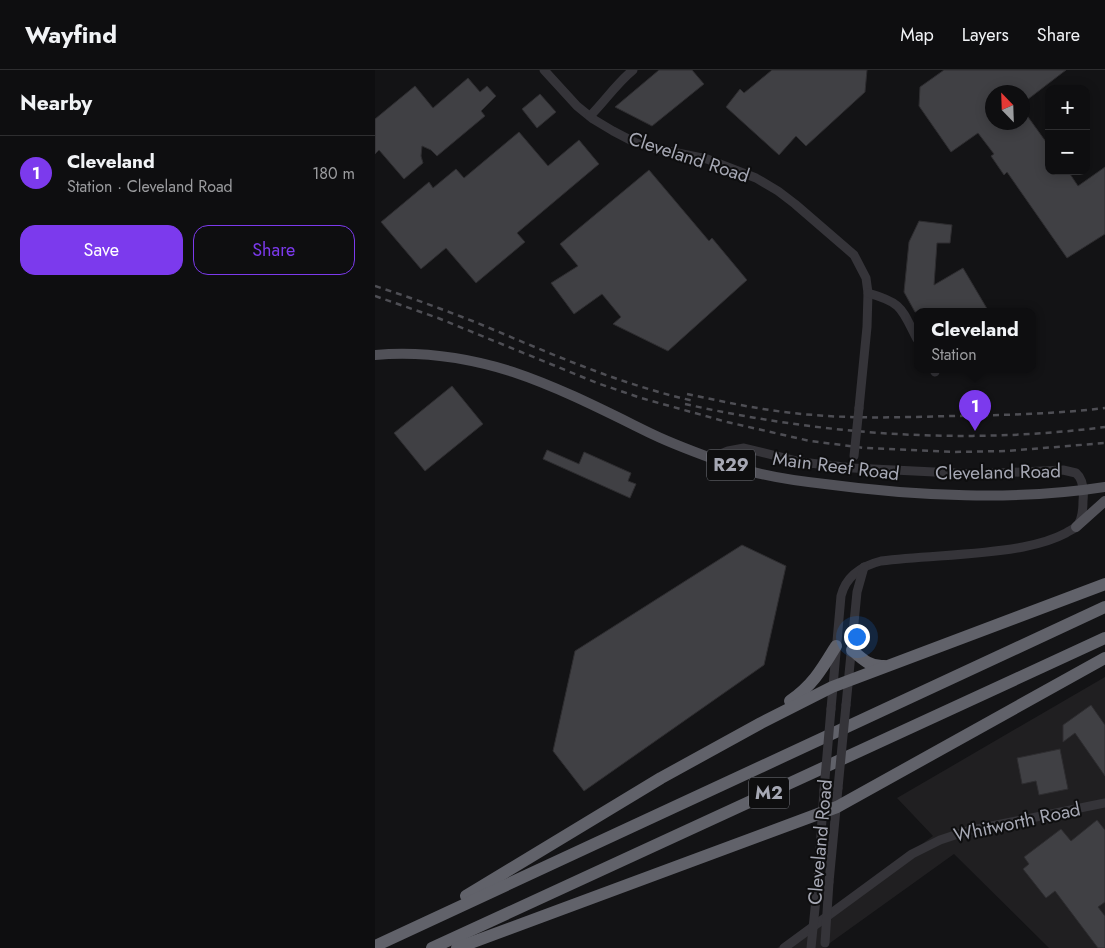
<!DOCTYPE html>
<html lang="en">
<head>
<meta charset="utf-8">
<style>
  body { margin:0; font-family:Jost,sans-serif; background:#171719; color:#f1f3f6 }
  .controls { position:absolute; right:15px; top:15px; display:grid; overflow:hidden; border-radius:10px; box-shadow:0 2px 12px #0003 }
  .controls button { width:45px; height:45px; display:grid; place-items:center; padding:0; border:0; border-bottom:1px solid #2e2e30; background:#0e0e10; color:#f1f3f6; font:25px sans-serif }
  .compass { position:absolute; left:610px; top:15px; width:45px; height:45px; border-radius:50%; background:#0e0e10; box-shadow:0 2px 12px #0003; rotate:337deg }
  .you { position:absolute; left:481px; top:566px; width:18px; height:18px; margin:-12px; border:4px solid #fff; border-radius:50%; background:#1a73e8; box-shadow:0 0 0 8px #1a73e833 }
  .badge { display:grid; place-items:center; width:32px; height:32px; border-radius:50%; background:#7c3aed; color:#fff; font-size:16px; font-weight:700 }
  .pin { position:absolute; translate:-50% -41px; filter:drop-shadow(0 1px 2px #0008) }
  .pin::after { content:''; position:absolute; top:26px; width:18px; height:15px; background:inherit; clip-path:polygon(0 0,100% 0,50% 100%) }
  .popup { position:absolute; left:539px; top:238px; width:122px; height:65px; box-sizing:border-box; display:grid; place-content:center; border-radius:10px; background:#0e0e10; filter:drop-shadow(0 1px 4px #0005); font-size:16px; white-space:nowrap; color:#9b9c9f }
  .popup b { font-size:19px; color:#f1f3f6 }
  .popup::after { content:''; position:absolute; left:50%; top:100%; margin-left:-10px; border:10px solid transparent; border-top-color:#0e0e10 }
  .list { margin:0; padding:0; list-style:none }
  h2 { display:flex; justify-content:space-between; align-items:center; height:65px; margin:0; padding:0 20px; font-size:21px }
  h2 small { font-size:16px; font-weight:400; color:#9b9c9f }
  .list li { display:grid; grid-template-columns:32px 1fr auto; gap:15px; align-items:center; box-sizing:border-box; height:75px; padding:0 20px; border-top:1px solid #2e2e30 }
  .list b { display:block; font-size:19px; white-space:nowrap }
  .list p { margin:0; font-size:16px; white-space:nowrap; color:#9b9c9f }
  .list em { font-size:16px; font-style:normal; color:#9b9c9f }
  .actions { display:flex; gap:10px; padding:15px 20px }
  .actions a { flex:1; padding:11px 0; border:1px solid #7c3aed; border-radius:15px; text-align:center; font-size:18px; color:#7c3aed }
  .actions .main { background:#7c3aed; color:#fff }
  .map { position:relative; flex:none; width:730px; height:878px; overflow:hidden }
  header { display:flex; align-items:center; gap:30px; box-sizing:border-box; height:70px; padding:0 25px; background:#0e0e10; border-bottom:1px solid #2e2e30 }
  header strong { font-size:24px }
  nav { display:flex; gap:28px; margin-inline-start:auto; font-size:18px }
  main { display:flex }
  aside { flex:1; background:#0e0e10 }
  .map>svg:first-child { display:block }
  .built { fill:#201f21 }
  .building { fill:#404044; stroke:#2e2d30 }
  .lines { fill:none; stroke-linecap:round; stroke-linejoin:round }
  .minor { stroke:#353439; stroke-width:9 }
  .major { stroke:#515158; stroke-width:10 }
  .highway { stroke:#61626a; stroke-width:12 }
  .rail { stroke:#4e4e54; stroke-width:2.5; stroke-dasharray:6 5; stroke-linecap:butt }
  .minor-bridge { stroke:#353439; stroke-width:9 }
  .labels { text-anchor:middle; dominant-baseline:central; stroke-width:4; stroke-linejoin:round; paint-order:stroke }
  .shield { fill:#0e0e0f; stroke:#787a82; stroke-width:1 }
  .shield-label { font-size:18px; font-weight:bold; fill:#a6a8b4 }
  .street-label { font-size:19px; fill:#a6a8b4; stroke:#0e0e0f }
</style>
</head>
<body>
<header>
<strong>Wayfind</strong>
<nav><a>Map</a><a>Layers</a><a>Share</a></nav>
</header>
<main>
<aside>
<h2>Nearby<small></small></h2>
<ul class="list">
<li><span class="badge">1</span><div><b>Cleveland</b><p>Station · Cleveland Road</p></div><em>180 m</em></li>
</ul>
<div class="actions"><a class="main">Save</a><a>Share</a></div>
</aside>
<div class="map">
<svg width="730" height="878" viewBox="0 0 730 878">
  <rect width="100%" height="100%" fill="#131315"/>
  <path class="built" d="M730 607V878H674L579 784 448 878H402L558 766 522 728Z"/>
  <g class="building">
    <path d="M284 0H317L329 14 277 56 240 37Z"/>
    <path d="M397 0H492L490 22 431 76 421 66 404 85 351 37 365 19 369 23Z"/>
    <path d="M569 0H691L648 33V22H618V52H648V40L674 76V101H693L703 116 730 97V164L692 188 632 102 629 105 616 86 619 84 603 63 576 82 544 36 545 17Z"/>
    <path d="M93 8 105 22 112 16 121 26 106 41 110 46 62 86 56 80 47 76 46 86 48 93 29 109 4 80 0 84V49L40 16 58 38Z"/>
    <path d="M165 24 181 42 162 58 147 39Z"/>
    <path d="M144 62 173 96 204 70 224 94 142 163 150 172 101 213 71 178 46 199 6 152 54 112 58 118 81 99 89 108Z"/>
    <path d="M274 100 334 171 337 168 372 210 293 281 238 254 246 247 227 224 199 244 176 213 203 196 185 174Z"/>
    <path d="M544 151 577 155 575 173H562L559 215 588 198 614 242H540L529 222 534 172Z"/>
    <path d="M77 316 108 354 50 401 19 363Z"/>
    <path d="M172 380 204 394 209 382 256 403 253 411 261 414 255 428 168 389Z"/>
    <path d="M367 475 411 496 389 595 209 721 178 681 200 581Z"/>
    <path d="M716 635 730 655V706L700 663 688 672V655Z"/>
    <path d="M685 679 693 719 664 725 661 711 647 714 642 688Z"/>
    <path d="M722 750 730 760V832L723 837 730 846V878H723L680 821 671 828 648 799 654 794 649 787 686 759 696 771Z"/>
  </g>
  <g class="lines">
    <g class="minor">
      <path d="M169 0 202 36 218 49 238 61 261 73 283 79 332 89 381 108 403 121 420 134 479 185 491 208 493 223 492 257 484 338"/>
      <path d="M215 46C230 31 241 14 258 0"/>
      <path d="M493 223C528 233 526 238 542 269"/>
      <path d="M559 300 560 302"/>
      <path d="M336 388 353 381 369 378 426 392 478 398 600 404 688 400 701 403C709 410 709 421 708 431 708 439 707 451 701 457 699 459 694 461 691 463 678 470 663 474 648 477 601 486 553 485 506 491 486 496 471 506 466 526L456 639"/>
      <path d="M471 635 482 522 489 497"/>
      <path d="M443 809 449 720"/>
      <path d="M454 812 463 718"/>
      <path d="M409 878 537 784 565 770 592 761 730 733"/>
    </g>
    <g class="major">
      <path d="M0 285C46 281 94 288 138 302 186 318 232 342 277 364 304 377 333 387 361 397 390 407 421 411 450 414 539 426 642 431 730 417"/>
      <path d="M701 457 730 431"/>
    </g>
    <g class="highway">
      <path d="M477 580C487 589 495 597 509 596"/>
      <path d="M415 631C438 615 447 599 461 576"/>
      <path d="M91 826 286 708 386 653 457 617 730 514"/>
      <path d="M0 876 730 537"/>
      <path d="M57 878 730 568"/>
      <path d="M82 878 462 737 730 588"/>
    </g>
    <g class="rail">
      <path d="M0 216C34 227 67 239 100 252 172 282 243 314 319 331"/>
      <path d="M0 226 63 248 222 313 266 328 352 352 435 371 490 378 578 382 631 381 730 373"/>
      <path d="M312 324C354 333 396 342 439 345 485 349 532 347 579 346 629 345 680 344 730 338"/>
      <path d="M310 334C448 365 590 375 730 357"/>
    </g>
    <g class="minor-bridge">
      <path d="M479 386 484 338"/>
      <path d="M463 718 471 635"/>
      <path d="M449 720 456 639"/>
      <path d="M450 873 454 812"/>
      <path d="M436 878 443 809"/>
    </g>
  </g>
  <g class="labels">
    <g class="shield">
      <rect x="332" y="379.5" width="48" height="31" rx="4"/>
      <rect x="374" y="707.5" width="40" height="31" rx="4"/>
    </g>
    <g class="shield-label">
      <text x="356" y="395">R29</text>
      <text x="394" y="723">M2</text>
    </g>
    <g class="street-label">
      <text transform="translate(314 87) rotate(18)">Cleveland Road</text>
      <text transform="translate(461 396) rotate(7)">Main Reef Road</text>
      <text transform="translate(623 402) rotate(-1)">Cleveland Road</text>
      <text transform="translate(642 752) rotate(-12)">Whitworth Road</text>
      <text transform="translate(445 772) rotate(-85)">Cleveland Road</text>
    </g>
  </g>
</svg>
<div class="controls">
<button>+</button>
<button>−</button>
</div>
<svg class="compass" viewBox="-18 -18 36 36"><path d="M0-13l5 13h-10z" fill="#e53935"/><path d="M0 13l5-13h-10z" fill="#9b9c9f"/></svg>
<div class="you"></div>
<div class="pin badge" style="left:600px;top:361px">1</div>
<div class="popup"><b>Cleveland</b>Station</div>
</div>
</main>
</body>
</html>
